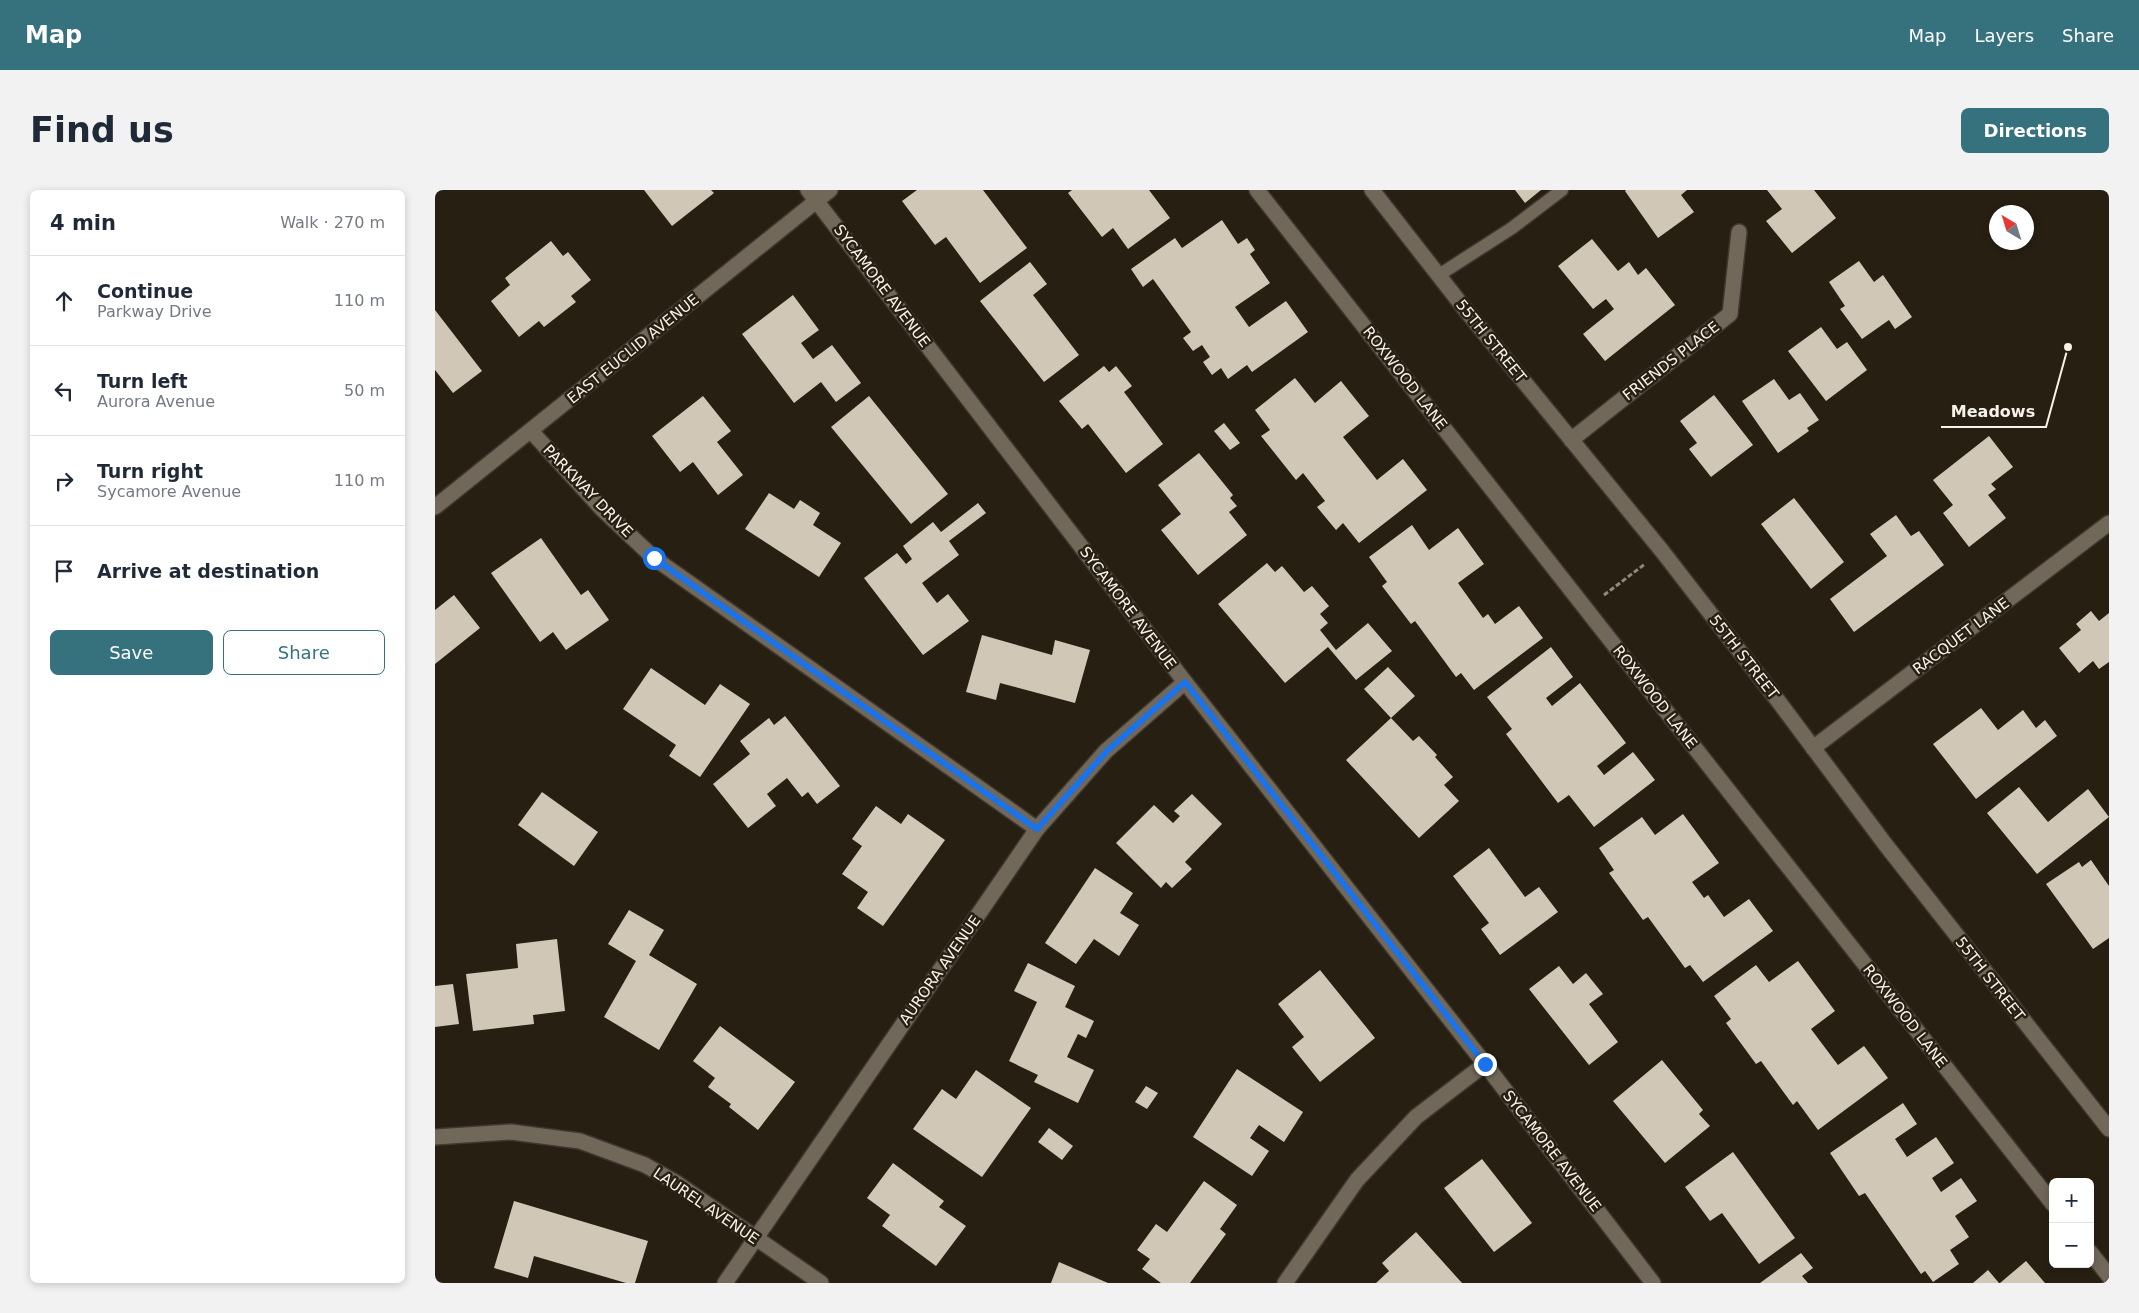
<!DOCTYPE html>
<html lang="en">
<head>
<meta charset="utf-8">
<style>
  body { margin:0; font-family:"DejaVu Sans",sans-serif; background:#f2f2f3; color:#1f2937 }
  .controls { position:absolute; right:15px; bottom:15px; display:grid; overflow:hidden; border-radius:8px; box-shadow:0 2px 8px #0003 }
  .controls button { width:45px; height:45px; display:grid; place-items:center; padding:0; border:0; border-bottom:1px solid #e0e1e3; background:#fff; color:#1f2937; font:25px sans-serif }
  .compass { position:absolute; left:1554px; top:15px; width:45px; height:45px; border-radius:50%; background:#fff; box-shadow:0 2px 8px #0003; rotate:322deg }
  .stop { position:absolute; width:15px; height:15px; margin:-11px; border:4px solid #1a73e8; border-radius:50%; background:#fff }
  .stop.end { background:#1a73e8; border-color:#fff; box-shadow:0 1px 5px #0008 }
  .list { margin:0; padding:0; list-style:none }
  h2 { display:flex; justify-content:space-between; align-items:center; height:65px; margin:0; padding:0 20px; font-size:21px }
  h2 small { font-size:16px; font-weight:400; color:#747a83 }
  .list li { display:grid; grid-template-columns:32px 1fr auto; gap:15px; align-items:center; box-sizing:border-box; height:90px; padding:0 20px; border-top:1px solid #e0e1e3 }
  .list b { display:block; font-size:19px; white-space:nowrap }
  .list p { margin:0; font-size:16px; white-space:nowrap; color:#747a83 }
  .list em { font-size:16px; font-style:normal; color:#747a83 }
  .actions { display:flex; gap:10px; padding:15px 20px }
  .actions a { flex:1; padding:11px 0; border:1px solid #36727d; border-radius:8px; text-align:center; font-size:18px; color:#36727d }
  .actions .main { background:#36727d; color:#fff }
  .icon { flex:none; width:28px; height:28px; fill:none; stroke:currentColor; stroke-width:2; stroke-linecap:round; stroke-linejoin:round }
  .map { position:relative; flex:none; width:1674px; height:1093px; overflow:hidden; border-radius:8px }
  header { display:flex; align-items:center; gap:30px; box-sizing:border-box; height:70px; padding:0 25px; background:#36727d; color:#fff }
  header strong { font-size:24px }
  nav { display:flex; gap:28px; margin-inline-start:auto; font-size:18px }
  .intro { display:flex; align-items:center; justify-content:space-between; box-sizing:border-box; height:120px; padding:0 30px }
  h1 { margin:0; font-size:35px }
  .button { padding:12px 22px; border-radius:8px; background:#36727d; color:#fff; font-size:18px; font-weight:700 }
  main { display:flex; gap:30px; padding:0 30px }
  aside { flex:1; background:#fff; border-radius:8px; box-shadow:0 2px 8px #0003 }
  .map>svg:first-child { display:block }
  .building { fill:#d1c7b6 }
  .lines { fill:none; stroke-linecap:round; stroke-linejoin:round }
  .lane-casing { stroke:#3e3830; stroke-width:15 }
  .street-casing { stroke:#3e3830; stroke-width:18 }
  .secondary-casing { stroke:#3e3830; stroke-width:18 }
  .path { stroke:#8f897e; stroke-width:3; stroke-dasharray:5 2.5; stroke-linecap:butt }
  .lane { stroke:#716859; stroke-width:12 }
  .street { stroke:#716859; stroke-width:15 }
  .secondary { stroke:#716859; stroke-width:15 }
  .route { stroke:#1a73e8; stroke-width:6 }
  .labels { text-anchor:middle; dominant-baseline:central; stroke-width:5; stroke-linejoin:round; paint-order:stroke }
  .street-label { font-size:15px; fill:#f8f3ea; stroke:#271f12 }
  .leader { fill:none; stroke:#f8f3ea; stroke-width:2 }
  .callout-dot { fill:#f8f3ea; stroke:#271f12; stroke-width:2 }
  .callout-label { font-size:16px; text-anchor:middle; font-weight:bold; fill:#f8f3ea; stroke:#271f12; stroke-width:5; stroke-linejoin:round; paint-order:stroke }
</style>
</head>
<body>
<header>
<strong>Map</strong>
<nav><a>Map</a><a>Layers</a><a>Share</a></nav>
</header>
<div class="intro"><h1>Find us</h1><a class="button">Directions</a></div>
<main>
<aside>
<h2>4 min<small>Walk · 270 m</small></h2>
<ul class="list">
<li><svg class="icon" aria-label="ahead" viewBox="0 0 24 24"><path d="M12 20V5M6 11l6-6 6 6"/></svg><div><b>Continue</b><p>Parkway Drive</p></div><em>110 m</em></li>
<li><svg class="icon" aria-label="left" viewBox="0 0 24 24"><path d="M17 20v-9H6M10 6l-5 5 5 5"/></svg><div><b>Turn left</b><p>Aurora Avenue</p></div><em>50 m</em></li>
<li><svg class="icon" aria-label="right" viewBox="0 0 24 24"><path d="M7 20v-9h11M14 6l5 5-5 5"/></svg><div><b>Turn right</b><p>Sycamore Avenue</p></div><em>110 m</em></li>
<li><svg class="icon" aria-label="arrive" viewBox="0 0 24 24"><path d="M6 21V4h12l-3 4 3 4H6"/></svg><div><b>Arrive at destination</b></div></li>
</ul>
<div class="actions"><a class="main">Save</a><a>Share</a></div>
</aside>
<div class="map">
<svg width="1674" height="1093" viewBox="0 0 1674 1093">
  <rect width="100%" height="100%" fill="#271f12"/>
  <g class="building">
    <path d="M209 0H276L279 3 237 36Z"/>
    <path d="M482 0H548L592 58 545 93 511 47 500 55 467 11Z"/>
    <path d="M637 0H714L735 28 693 59 678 38 667 47 633 3Z"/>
    <path d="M1080 0H1106L1090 13Z"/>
    <path d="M1191 0H1252L1246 5 1259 22 1223 48 1190 1Z"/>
    <path d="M1332 0H1379L1401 28 1357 63 1331 31 1347 19Z"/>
    <path d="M787 30 803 54 812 48 820 60 815 64 835 93 800 117 814 137 851 111 873 142 817 182 812 175 793 189 786 178 777 185 768 172 775 167 767 155 758 161 748 148 756 142 718 89 708 97 696 79 740 48 747 58Z"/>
    <path d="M1157 49 1183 81 1194 72 1203 85 1211 78 1240 115 1170 171 1148 144 1179 119 1171 109 1158 119 1123 76Z"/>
    <path d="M116 51 128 66 133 62 156 90 136 106 141 112 109 137 104 131 84 147 56 111 75 95 70 88Z"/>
    <path d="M1424 71 1439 92 1448 85 1477 127 1460 139 1454 130 1427 149 1405 119 1410 116 1394 92Z"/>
    <path d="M595 72 612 94 598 105 644 165 609 192 545 111Z"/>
    <path d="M358 105 384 140 366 153 378 169 397 155 426 193 401 212 386 192 359 213 307 144Z"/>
    <path d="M0 120 47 181 18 203 0 180Z"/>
    <path d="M1386 137 1402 159 1412 152 1432 180 1391 211 1353 161Z"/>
    <path d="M669 176 674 182 681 176 697 196 689 202 728 254 691 283 653 234 647 239 624 211Z"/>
    <path d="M860 188 880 213 906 191 934 226 908 247 912 252 942 290 968 269 992 300 924 353 908 333 901 340 882 317 890 311 868 283 861 290 826 246 835 240 820 220Z"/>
    <path d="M1339 189 1354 210 1365 203 1384 230 1372 238 1374 241 1343 263 1307 211Z"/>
    <path d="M1279 205 1318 255 1276 287 1254 259 1262 253 1245 231Z"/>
    <path d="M268 206 296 241 282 252 308 285 283 305 258 272 245 282 217 246Z"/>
    <path d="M434 206 513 304 476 334 396 237Z"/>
    <path d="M789 233 805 253 795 260 779 241Z"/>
    <path d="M1554 246 1578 277 1556 294 1561 299 1553 305 1571 328 1534 357 1508 323 1518 315 1498 290Z"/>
    <path d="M764 263 798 305 795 308 802 316 794 322 812 345 763 385 726 340 746 324 723 295Z"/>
    <path d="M334 303 359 319 365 310 385 323 378 335 406 353 384 387 310 339Z"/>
    <path d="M1359 308 1409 372 1376 399 1326 334Z"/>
    <path d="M543 313 551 323 514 351 524 365 487 393 502 413 513 404 534 431 488 465 429 388 462 363 471 374 477 369 468 356 498 332 506 342Z"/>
    <path d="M1461 325 1476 346 1484 341 1509 375 1419 442 1395 409 1452 366 1435 344Z"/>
    <path d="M977 335 994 360 1023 338 1049 374 1023 393 1048 428 1053 424 1060 434 1084 416 1108 448 1039 500 1026 483 1021 487 980 431 976 434 947 396 952 392 934 367Z"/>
    <path d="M106 348 146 405 153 400 174 430 131 460 118 442 105 452 56 383Z"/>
    <path d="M832 373 840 382 847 376 869 402 877 396 894 416 885 424 893 433 885 440 901 460 933 433 957 461 921 490 893 457 850 493 783 414Z"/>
    <path d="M19 405 45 438 0 474V420Z"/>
    <path d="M1656 421 1664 431 1674 423V472L1664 479 1658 471 1644 483 1624 458 1646 440 1641 434Z"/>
    <path d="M547 445 617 465 620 450 655 460 640 513 565 493 561 510 531 502Z"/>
    <path d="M1116 457 1138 487 1111 508 1117 516 1145 493 1191 553 1162 576 1169 585 1198 562 1220 590 1159 637 1134 605 1123 613 1071 544 1077 539 1052 507Z"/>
    <path d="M953 477 980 506 956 528 978 551 984 546 1002 565 1000 567 1018 587 1009 595 1024 611 984 648 911 570 956 528 929 499Z"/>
    <path d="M216 478 270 515 285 494 315 514 265 587 234 566 241 555 188 519Z"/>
    <path d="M1546 518 1563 540 1588 520 1601 538 1610 530 1622 546 1541 609 1498 554Z"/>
    <path d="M350 526 405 596 382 614 373 602 367 607 352 588 332 604 341 616 313 638 278 594 315 564 305 551 334 528 339 535Z"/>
    <path d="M1584 597 1613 632 1653 599 1674 627 1602 684 1552 623Z"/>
    <path d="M107 602 163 642 139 676 83 635Z"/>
    <path d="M757 604 787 634 750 672 757 679 737 698 731 692 726 698 681 653 719 615 738 633 745 626 739 621Z"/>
    <path d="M441 616 466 634 473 624 510 650 448 736 422 718 433 702 407 684 427 656 417 649Z"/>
    <path d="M1248 624 1284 673 1257 692 1269 708 1273 705 1289 727 1314 709 1338 741 1268 792 1255 775 1250 778 1213 727 1208 730 1174 683 1179 680 1164 658 1207 627 1220 645Z"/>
    <path d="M1054 658 1090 707 1104 697 1123 722 1065 765 1046 739 1054 733 1018 686Z"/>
    <path d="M1656 670 1674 696V748L1658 759 1611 694 1644 672 1647 677Z"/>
    <path d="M660 678 698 703 685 723 704 735 684 766 659 749 641 774 610 753Z"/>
    <path d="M194 720 229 740 214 765 262 794 224 860 169 827 201 771 173 754Z"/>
    <path d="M122 749 130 821 98 825 99 834 38 841 31 784 83 778 81 754Z"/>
    <path d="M1363 771 1400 821 1376 839 1403 875 1429 856 1453 888 1383 940 1362 911 1358 915 1326 871 1321 874 1291 833 1296 829 1279 806 1321 775 1334 792Z"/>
    <path d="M593 773 640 796 630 817 659 831 651 848 643 844 632 867 659 880 643 913 599 892 603 885 574 871 602 812 579 801Z"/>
    <path d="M1124 776 1138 794 1151 783 1168 804 1154 814 1183 852 1154 875 1094 799Z"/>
    <path d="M885 780 940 848 885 892 857 857 869 847 843 814Z"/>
    <path d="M18 794 24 834 0 837V796Z"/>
    <path d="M285 836 360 892 323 940 294 917 296 914 273 897 280 888 258 871Z"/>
    <path d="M1227 870 1268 920 1264 924 1275 936 1230 973 1178 911Z"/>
    <path d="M802 879 868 922 849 952 824 935 815 948 834 961 817 986 758 947Z"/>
    <path d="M541 880 596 918 547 987 478 939 507 899 521 909Z"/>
    <path d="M711 896 723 903 712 919 700 912Z"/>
    <path d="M1468 913 1482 934 1460 949 1472 967 1501 947 1519 973 1497 988 1506 1002 1526 988 1542 1011 1520 1026 1534 1047 1515 1060 1524 1074 1498 1092 1490 1081 1486 1084 1430 1003 1424 1006 1395 963Z"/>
    <path d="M614 938 638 956 627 970 603 952Z"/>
    <path d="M1298 962 1360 1048 1324 1074 1287 1023 1275 1031 1250 997Z"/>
    <path d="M1047 969 1097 1033 1059 1062 1009 998Z"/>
    <path d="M458 973 509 1011 504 1017 531 1036 501 1076 447 1036 455 1025 432 1008Z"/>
    <path d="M769 991 802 1015 785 1039 791 1044 755 1093H726L707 1079 715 1069 702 1060 721 1034 732 1042Z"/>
    <path d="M79 1011 213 1051 200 1093H191L99 1066 93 1088 59 1078Z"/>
    <path d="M981 1042 1027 1093H941L954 1081 947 1073Z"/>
    <path d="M1366 1063 1378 1078 1367 1086 1373 1093H1325Z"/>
    <path d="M1591 1071 1610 1093H1565Z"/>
    <path d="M624 1072 673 1093H616Z"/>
    <path d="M1553 1080 1564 1093H1538Z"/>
  </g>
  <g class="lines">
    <g class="lane-casing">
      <path id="lane" d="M1004 85 1077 38 1127 0"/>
    </g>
    <g class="street-casing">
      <g id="street">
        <path d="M373 0 750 492 1050 874 1218 1093"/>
        <path d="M822 0 1618 1014"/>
        <path d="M96 241 167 319 219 368 602 639"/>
        <path d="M1136 250 1295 124 1304 42"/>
        <path d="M0 317 395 0"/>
        <path d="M1378 558 1674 333"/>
        <path d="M0 947 76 942 145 951 210 975 240 992 386 1093"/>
        <path d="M1655 1062 1674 1086"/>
        <path d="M290 1093 602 639 671 561 750 492"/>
        <path d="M850 1093 922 990 981 927 1050 874"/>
      </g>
    </g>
    <g class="secondary-casing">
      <path id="secondary" d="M937 0 1033 123 1227 361 1344 512 1450 654 1674 939"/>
    </g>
    <path class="path" d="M1169 405 1210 374"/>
    <use href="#lane" class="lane"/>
    <use href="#street" class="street"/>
    <use href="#secondary" class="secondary"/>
  </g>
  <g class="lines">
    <path class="route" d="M219 368 602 639 672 561 750 492 1050 874"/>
  </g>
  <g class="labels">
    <g class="street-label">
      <text transform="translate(447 96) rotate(53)">SYCAMORE AVENUE</text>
      <text transform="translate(1056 151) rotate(51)">55TH STREET</text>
      <text transform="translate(198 159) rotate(-39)">EAST EUCLID AVENUE</text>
      <text transform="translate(1236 171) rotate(-38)">FRIENDS PLACE</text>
      <text transform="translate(970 188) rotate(52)">ROXWOOD LANE</text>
      <text transform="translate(153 301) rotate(46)">PARKWAY DRIVE</text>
      <text transform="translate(693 418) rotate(53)">SYCAMORE AVENUE</text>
      <text transform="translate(1526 446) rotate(-37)">RACQUET LANE</text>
      <text transform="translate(1309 467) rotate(52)">55TH STREET</text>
      <text transform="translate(1220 507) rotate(52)">ROXWOOD LANE</text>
      <text transform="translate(505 780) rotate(-55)">AURORA AVENUE</text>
      <text transform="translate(1555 789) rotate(52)">55TH STREET</text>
      <text transform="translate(1470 826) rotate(52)">ROXWOOD LANE</text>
      <text transform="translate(1117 961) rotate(52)">SYCAMORE AVENUE</text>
      <text transform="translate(271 1016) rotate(34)">LAUREL AVENUE</text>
    </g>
  </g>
  <path class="leader" d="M1633 157L1611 237H1506"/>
  <circle class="callout-dot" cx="1633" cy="157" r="5"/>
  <g class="callout-label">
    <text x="1558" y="227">Meadows</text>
  </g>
</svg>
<div class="controls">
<button>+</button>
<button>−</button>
</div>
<svg class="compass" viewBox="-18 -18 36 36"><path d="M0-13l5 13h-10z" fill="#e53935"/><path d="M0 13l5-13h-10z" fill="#747a83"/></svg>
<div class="stop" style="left:219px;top:368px"></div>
<div class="stop end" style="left:1050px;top:874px"></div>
</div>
</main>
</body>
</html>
